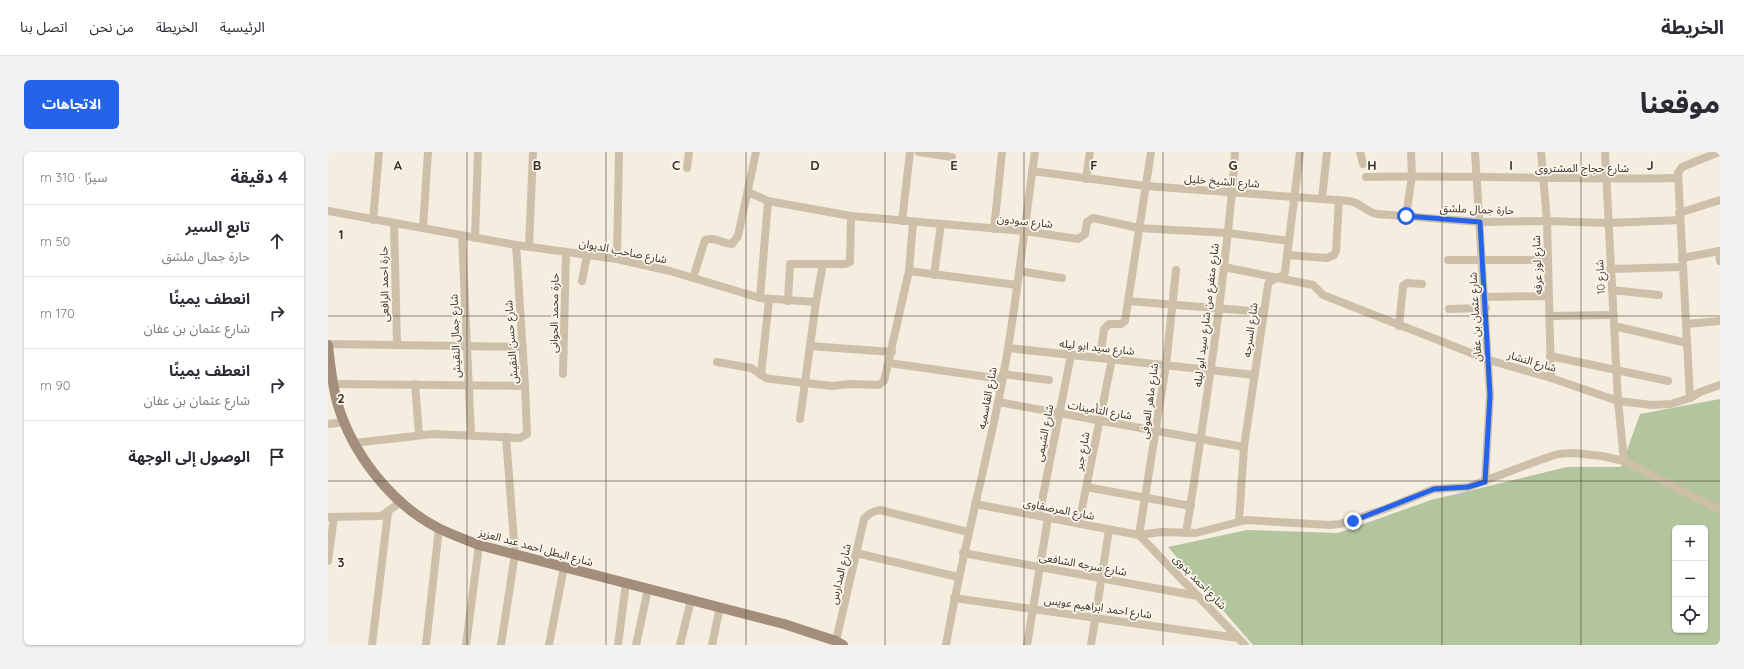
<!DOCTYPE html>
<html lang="ar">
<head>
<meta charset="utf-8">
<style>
  body { margin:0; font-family:Quicksand,"Noto Sans Arabic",sans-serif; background:#f2f2f3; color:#2b2b33; direction:rtl }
  .controls { position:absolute; right:12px; bottom:12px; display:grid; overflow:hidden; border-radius:6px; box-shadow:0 1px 3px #0004 }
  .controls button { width:36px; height:36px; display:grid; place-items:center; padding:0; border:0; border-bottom:1px solid #e1e1e2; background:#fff; color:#2b2b33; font:20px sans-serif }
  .stop { position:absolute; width:12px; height:12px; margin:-9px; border:3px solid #2563eb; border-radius:50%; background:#fff }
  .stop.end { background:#2563eb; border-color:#fff; box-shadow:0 1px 4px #0008 }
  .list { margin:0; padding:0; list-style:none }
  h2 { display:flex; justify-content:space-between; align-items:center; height:52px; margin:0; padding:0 16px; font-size:17px }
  h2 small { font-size:13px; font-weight:400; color:#7c7c81 }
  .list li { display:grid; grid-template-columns:26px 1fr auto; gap:12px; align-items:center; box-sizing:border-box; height:72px; padding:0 16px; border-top:1px solid #e1e1e2 }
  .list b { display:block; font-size:15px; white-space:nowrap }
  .list p { margin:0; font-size:13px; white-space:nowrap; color:#7c7c81 }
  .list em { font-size:13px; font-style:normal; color:#7c7c81 }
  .icon { flex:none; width:22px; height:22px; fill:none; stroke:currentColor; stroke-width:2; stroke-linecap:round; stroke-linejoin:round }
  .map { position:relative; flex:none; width:1392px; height:493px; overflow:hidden; direction:ltr; border-radius:6px }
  header { display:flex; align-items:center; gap:24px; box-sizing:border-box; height:56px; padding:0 20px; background:#fff; border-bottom:1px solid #e1e1e2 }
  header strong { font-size:19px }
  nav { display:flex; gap:22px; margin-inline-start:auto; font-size:14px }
  .intro { display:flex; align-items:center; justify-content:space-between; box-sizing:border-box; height:96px; padding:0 24px }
  h1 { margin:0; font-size:28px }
  .button { padding:10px 18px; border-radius:6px; background:#2563eb; color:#fff; font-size:14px; font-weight:700 }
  main { display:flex; gap:24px; padding:0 24px }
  aside { flex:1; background:#fff; border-radius:6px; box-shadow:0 1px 3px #0004 }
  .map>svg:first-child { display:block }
  .green { fill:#b3c59d; fill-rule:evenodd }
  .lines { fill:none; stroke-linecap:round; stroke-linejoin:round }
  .street { stroke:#cebfa9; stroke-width:8 }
  .secondary { stroke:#a28e7a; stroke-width:10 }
  .route { stroke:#2563eb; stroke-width:5 }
  .grid { fill:none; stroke:#3b312a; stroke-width:1; stroke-opacity:0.55 }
  .labels { text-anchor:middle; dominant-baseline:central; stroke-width:3.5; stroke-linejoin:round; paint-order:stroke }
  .street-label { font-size:11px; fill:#3b312a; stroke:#fbf6ec }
  .grid-label { font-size:13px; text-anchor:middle; font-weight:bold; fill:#3b312a; stroke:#fbf6ec; stroke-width:3.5; stroke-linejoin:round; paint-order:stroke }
</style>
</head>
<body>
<header>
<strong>الخريطة</strong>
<nav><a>الرئيسية</a><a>الخريطة</a><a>من نحن</a><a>اتصل بنا</a></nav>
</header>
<div class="intro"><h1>موقعنا</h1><a class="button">الاتجاهات</a></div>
<main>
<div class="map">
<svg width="1392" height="493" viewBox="0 0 1392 493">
  <rect width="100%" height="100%" fill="#f5eddf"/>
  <path class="green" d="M1392 247V493H925L840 395 919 378 1010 381 1103 348 1239 315H1293L1312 262ZM1347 376H1377V478H1347Z"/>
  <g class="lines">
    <g class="street">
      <path d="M591 0 624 5"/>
      <path d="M1032 0 1035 12"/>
      <path d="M1147 0 1162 243 1157 329"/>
      <path d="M1213 0 1219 69 1223 226"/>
      <path d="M1277 0 1290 249 1296 309"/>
      <path d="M359 16 361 0"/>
      <path d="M704 19 818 34 1021 49C1032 50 1038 60 1049 62L1152 70 1219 69 1280 71 1352 68"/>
      <path d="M1038 25C1142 23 1245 28 1349 26"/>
      <path d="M758 27 762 0"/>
      <path d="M420 40 440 49 523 64 696 79 750 87 757 82 759 70 765 66 811 76 900 81 961 89"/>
      <path d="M994 47 999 0"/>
      <path d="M0 59 188 93 289 107 342 119 432 146 488 150"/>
      <path d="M1351 61 1392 48"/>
      <path d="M1078 64 1084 24 1083 0"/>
      <path d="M45 68 51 0"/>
      <path d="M574 69 582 0"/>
      <path d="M66 71 69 192"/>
      <path d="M95 76 100 0"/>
      <path d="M666 77 674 0"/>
      <path d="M134 84 143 283"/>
      <path d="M147 86 150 0"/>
      <path d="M201 95 205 0"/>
      <path d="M1391 99 1392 109"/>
      <path d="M959 103 999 106 1006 103 1008 99 1011 48"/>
      <path d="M1354 106 1392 99"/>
      <path d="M289 107 291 0"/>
      <path d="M1120 108H1220"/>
      <path d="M896 115 985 133 995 143 1161 208 1223 226 1290 249 1324 253 1343 252 1362 246 1372 240 1392 233"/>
      <path d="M1282 117 1354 115"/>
      <path d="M581 119 689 133"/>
      <path d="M691 119 734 126"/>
      <path d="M606 123 613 72"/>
      <path d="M365 126 377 88C387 84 394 92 404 92L410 84 428 0"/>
      <path d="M254 129 259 103"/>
      <path d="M1284 138 1331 143"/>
      <path d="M1158 145 1221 144"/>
      <path d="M432 146 440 49"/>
      <path d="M460 149 462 112H517L522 110 523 64"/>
      <path d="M800 149 936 160"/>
      <path d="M1121 157 1158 156"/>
      <path d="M1222 164 1285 163"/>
      <path d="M1358 172 1392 169"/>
      <path d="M1071 174 1075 134 1079 131 1094 132"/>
      <path d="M1286 174 1359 191"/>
      <path d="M0 192 195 195"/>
      <path d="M482 194 564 200"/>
      <path d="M680 196 927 223"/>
      <path d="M1222 204 1340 229"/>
      <path d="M772 206 776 177 781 172H793L797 169 823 0"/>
      <path d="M389 210 423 216 438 226 443 227 504 234 522 232 551 233 556 229 581 119 585 70"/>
      <path d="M561 211 674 227"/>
      <path d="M235 222 238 100"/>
      <path d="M675 222 721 228"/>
      <path d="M433 223 441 148"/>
      <path d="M5 232 197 234"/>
      <path d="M87 232 91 283"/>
      <path d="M1362 246 1350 21 1354 15 1391 0"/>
      <path d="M670 250 916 295"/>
      <path d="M472 267 488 150 495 112"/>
      <path d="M0 272 17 270"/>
      <path d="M26 291 105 282 192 286 199 282 197 234 188 93"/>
      <path d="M758 335 863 354"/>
      <path d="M647 352 811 383 832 380 868 381 918 368 1002 373 1012 372 1057 357 1106 337 1140 335 1212 308 1230 302 1246 301 1274 304 1296 309 1392 358"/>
      <path d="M711 364 743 203"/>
      <path d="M0 365 53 364 73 350"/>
      <path d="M911 369 916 295 940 133 941 130 955 123 957 120 972 0"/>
      <path d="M751 371 784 207"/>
      <path d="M858 381C870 306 881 232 891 157 897 105 904 53 907 0"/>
      <path d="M811 383 838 213 848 118"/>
      <path d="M811 383 917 493"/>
      <path d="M528 401 630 425"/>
      <path d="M635 401 870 444"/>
      <path d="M0 409 6 365"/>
      <path d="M626 446 910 486"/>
      <path d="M508 489 536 367C541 361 545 359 552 358L640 380"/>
      <path d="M44 493 60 360"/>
      <path d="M98 493 111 376"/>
      <path d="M138 493 151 393"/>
      <path d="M173 493 187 402 178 285"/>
      <path d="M221 493 236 415"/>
      <path d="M290 493 298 431"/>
      <path d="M308 493 320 437"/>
      <path d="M352 493 363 448"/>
      <path d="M384 493 392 455"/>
      <path d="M618 493C632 412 653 332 670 251 687 168 695 84 707 0"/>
      <path d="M699 493 720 366"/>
      <path d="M763 493 781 378"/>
    </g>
    <path class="secondary" d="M0 193C2 213 4 231 9 250 24 302 64 353 112 377 125 383 138 388 151 393L456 472 508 489 515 493"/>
  </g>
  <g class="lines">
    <path class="route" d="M1025 369 1106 337 1140 335 1157 330 1162 243 1152 70 1078 64"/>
  </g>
  <path class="grid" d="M139 0V493M278 0V493M418 0V493M557 0V493M696 0V493M835 0V493M974 0V493M1114 0V493M1253 0V493M0 164H1392M0 329H1392"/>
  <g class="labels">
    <g class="street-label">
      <text x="1254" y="16">شارع حجاج المشتروى</text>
      <text transform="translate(894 29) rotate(4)">شارع الشيخ خليل</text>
      <text transform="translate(1149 57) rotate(2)">حارة جمال ملشق</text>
      <text transform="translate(697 69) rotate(6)">شارع سودون</text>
      <text transform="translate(295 99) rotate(11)">شارع صاحب الديوان</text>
      <text transform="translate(1209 113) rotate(-92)">شارع لوز عرفه</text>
      <text transform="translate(1272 125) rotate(-93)">شارع 10</text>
      <text transform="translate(56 132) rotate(-91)">حارة احمد الرافعى</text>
      <text transform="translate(226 161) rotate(-89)">حارة محمد الحوانى</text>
      <text transform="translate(878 163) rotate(-83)">شارع متفرع من شارع سيد ابو ليله</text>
      <text transform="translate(1147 165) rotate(-93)">شارع عثمان بن عفان</text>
      <text transform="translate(922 178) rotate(-82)">شارع السرجه</text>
      <text transform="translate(127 184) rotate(-92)">شارع جمال النقيش</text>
      <text transform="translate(183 190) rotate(-94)">شارع حسن النقيش</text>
      <text transform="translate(769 195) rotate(6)">شارع سيد ابو ليله</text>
      <text transform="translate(1204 209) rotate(16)">شارع النشار</text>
      <text transform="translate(659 246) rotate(-79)">شارع القاسميه</text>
      <text transform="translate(821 249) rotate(-82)">شارع ماهر العوفى</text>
      <text transform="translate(772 258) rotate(10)">شارع التأمينات</text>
      <text transform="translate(716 281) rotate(-79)">شارع الشيمى</text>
      <text transform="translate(754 299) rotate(-79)">شارع جبر</text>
      <text transform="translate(731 357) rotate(11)">شارع المرصفاوى</text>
      <text transform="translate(208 395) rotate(15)">شارع البطل احمد عبد العزيز</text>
      <text transform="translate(755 412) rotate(10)">شارع سرجه الشافعى</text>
      <text transform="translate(512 422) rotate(-77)">شارع المدارس</text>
      <text transform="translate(872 430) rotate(46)">شارع احمد بدوى</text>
      <text transform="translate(770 455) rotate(8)">شارع احمد ابراهيم عويس</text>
    </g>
  </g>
  <g class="grid-label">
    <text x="70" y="18">A</text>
    <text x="209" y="18">B</text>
    <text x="348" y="18">C</text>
    <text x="487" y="18">D</text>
    <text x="626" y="18">E</text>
    <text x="766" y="18">F</text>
    <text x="905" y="18">G</text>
    <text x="1044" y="18">H</text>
    <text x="1183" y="18">I</text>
    <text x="1322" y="18">J</text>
    <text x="13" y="87">1</text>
    <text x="13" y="251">2</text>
    <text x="13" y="415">3</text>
  </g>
</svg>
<div class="controls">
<button>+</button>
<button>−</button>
<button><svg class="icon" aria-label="locate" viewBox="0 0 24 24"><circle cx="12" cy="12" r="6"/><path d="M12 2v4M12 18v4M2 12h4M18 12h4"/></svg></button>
</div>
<div class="stop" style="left:1078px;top:64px"></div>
<div class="stop end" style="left:1025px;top:369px"></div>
</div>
<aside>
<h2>4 دقيقة<small>سيرًا · 310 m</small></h2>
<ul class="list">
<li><svg class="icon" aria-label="ahead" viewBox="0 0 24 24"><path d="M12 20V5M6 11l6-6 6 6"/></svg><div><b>تابع السير</b><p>حارة جمال ملشق</p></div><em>50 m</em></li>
<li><svg class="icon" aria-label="right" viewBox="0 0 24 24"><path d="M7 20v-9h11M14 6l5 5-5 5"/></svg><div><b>انعطف يمينًا</b><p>شارع عثمان بن عفان</p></div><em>170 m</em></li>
<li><svg class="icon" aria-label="right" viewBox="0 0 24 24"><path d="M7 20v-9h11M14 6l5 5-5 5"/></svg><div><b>انعطف يمينًا</b><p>شارع عثمان بن عفان</p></div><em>90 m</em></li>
<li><svg class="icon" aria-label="arrive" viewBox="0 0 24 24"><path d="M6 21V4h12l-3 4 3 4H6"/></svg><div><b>الوصول إلى الوجهة</b></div></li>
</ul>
</aside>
</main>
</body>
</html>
